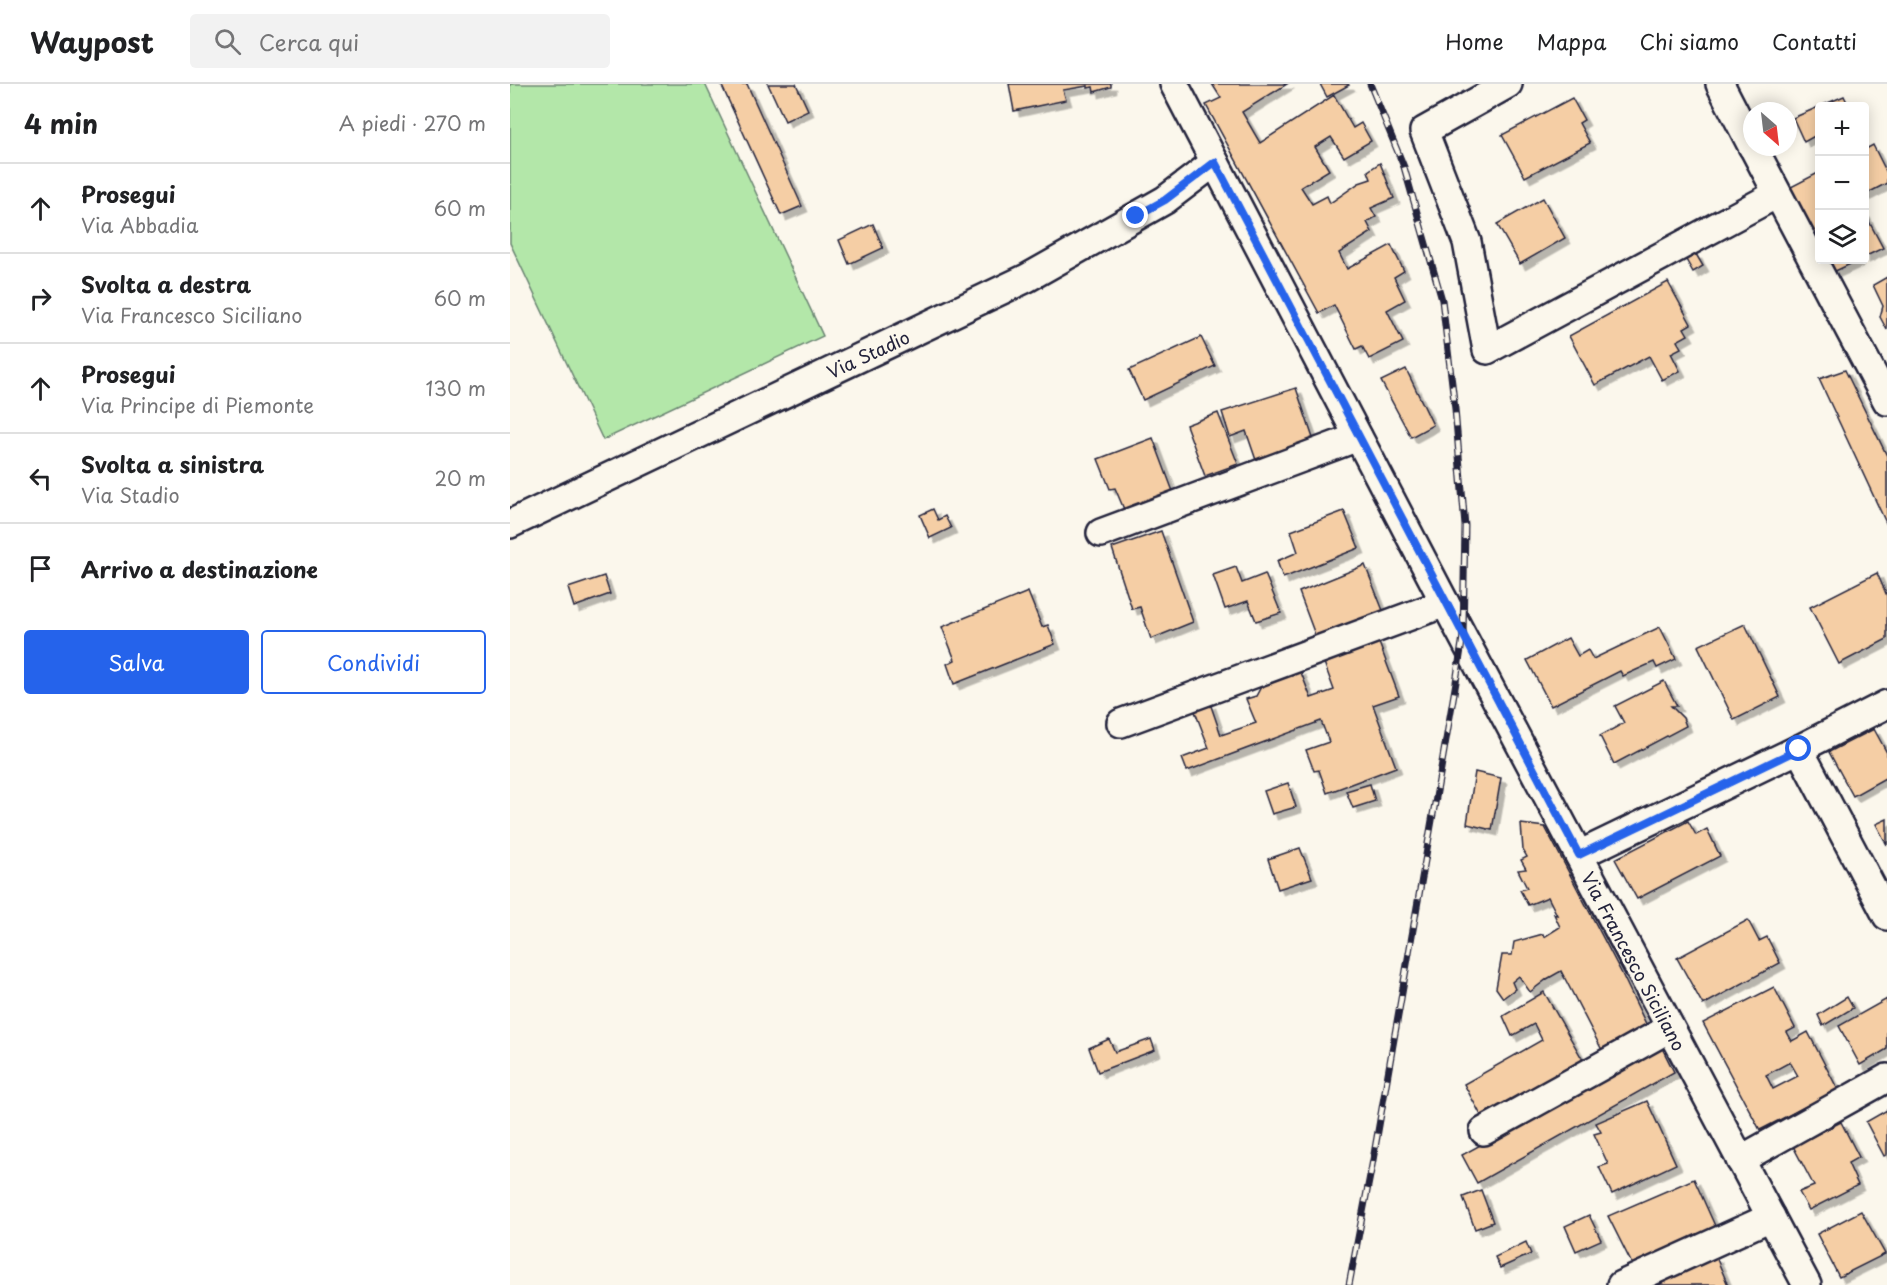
<!DOCTYPE html>
<html lang="it">
<head>
<meta charset="utf-8">
<style>
  body { margin:0; font-family:"Playpen Sans",sans-serif; background:#f2f2f2; color:#202124 }
  .controls { position:absolute; right:18px; top:18px; display:grid; overflow:hidden; border-radius:6px; box-shadow:0 3px 15px #0003 }
  .controls button { width:54px; height:54px; display:grid; place-items:center; padding:0; border:0; border-bottom:2px solid #e0e0e0; background:#fff; color:#202124; font:30px sans-serif }
  .compass { position:absolute; left:1233px; top:18px; width:54px; height:54px; border-radius:50%; background:#fff; box-shadow:0 3px 15px #0003; rotate:152deg }
  .stop { position:absolute; width:18px; height:18px; margin:-14px; border:4px solid #2563eb; border-radius:50%; background:#fff }
  .stop.end { background:#2563eb; border-color:#fff; box-shadow:0 2px 6px #0008 }
  .list { margin:0; padding:0; list-style:none }
  h2 { display:flex; justify-content:space-between; align-items:center; height:78px; margin:0; padding:0 24px; font-size:26px }
  h2 small { font-size:20px; font-weight:400; color:#757577 }
  .list li { display:grid; grid-template-columns:39px 1fr auto; gap:18px; align-items:center; box-sizing:border-box; height:90px; padding:0 24px; border-top:2px solid #e0e0e0 }
  .list b { display:block; font-size:22px; white-space:nowrap }
  .list p { margin:0; font-size:20px; white-space:nowrap; color:#757577 }
  .list em { font-size:20px; font-style:normal; color:#757577 }
  .actions { display:flex; gap:12px; padding:18px 24px }
  .actions a { flex:1; padding:14px 0; border:2px solid #2563eb; border-radius:6px; text-align:center; font-size:21px; color:#2563eb }
  .actions .main { background:#2563eb; color:#fff }
  .icon { flex:none; width:33px; height:33px; fill:none; stroke:currentColor; stroke-width:2; stroke-linecap:round; stroke-linejoin:round }
  .map { position:relative; flex:none; width:1377px; height:1201px; overflow:hidden }
  header { display:flex; align-items:center; gap:36px; box-sizing:border-box; height:84px; padding:0 30px; background:#fff; border-bottom:2px solid #e0e0e0 }
  header strong { font-size:28px }
  nav { display:flex; gap:33px; margin-inline-start:auto; font-size:21px }
  .search { width:420px; height:54px; background:#f2f2f2; display:flex; align-items:center; gap:15px; box-sizing:border-box; padding:0 21px; border-radius:6px; color:#757577; font-size:22px }
  main { display:flex }
  aside { flex:1; background:#fff }
  .map>svg:first-child { display:block }
  .park { fill:#b3e7a9; stroke:#6a8472; stroke-width:1.5 }
  .building { fill:#f5cea5; stroke:#22223b; stroke-width:1.5; fill-rule:evenodd; filter:url(#shadow) }
  .lines { fill:none; stroke-linecap:round; stroke-linejoin:round }
  .minor-casing { stroke:#22223b; stroke-width:32 }
  .minor { stroke:#fbf7ec; stroke-width:27 }
  .rail-casing { stroke:#22223b; stroke-width:7 }
  .rail { stroke:#fbf7ec; stroke-width:4.5; stroke-dasharray:14; stroke-linecap:butt }
  .route { stroke:#2563eb; stroke-width:8 }
  .labels { text-anchor:middle; dominant-baseline:central; stroke-width:4.5; stroke-linejoin:round; paint-order:stroke }
  .street-label { font-size:18px; fill:#22223b; stroke:#fbf7ec }
</style>
</head>
<body>
<header>
<strong>Waypost</strong>
<div class="search"><svg class="icon" aria-label="search" viewBox="0 0 24 24"><circle cx="10" cy="10" r="6"/><path d="M15 15l6 6"/></svg>Cerca qui</div>
<nav><a>Home</a><a>Mappa</a><a>Chi siamo</a><a>Contatti</a></nav>
</header>
<main>
<aside>
<h2>4 min<small>A piedi · 270 m</small></h2>
<ul class="list">
<li><svg class="icon" aria-label="ahead" viewBox="0 0 24 24"><path d="M12 20V5M6 11l6-6 6 6"/></svg><div><b>Prosegui</b><p>Via Abbadia</p></div><em>60 m</em></li>
<li><svg class="icon" aria-label="right" viewBox="0 0 24 24"><path d="M7 20v-9h11M14 6l5 5-5 5"/></svg><div><b>Svolta a destra</b><p>Via Francesco Siciliano</p></div><em>60 m</em></li>
<li><svg class="icon" aria-label="ahead" viewBox="0 0 24 24"><path d="M12 20V5M6 11l6-6 6 6"/></svg><div><b>Prosegui</b><p>Via Principe di Piemonte</p></div><em>130 m</em></li>
<li><svg class="icon" aria-label="left" viewBox="0 0 24 24"><path d="M17 20v-9H6M10 6l-5 5 5 5"/></svg><div><b>Svolta a sinistra</b><p>Via Stadio</p></div><em>20 m</em></li>
<li><svg class="icon" aria-label="arrive" viewBox="0 0 24 24"><path d="M6 21V4h12l-3 4 3 4H6"/></svg><div><b>Arrivo a destinazione</b></div></li>
</ul>
<div class="actions"><a class="main">Salva</a><a>Condividi</a></div>
</aside>
<div class="map">
<svg width="1377" height="1201" viewBox="0 0 1377 1201">
  <defs>
    <filter id="shadow"><feDropShadow dx="5.5" dy="5.5" stdDeviation="0" flood-color="#0004"/></filter>
  </defs>
  <rect width="100%" height="100%" fill="#fbf7ec"/>
  <filter id="ink" filterUnits="userSpaceOnUse"><feTurbulence type="fractalNoise" baseFrequency=".0167" numOctaves="2"/><feDisplacementMap in="SourceGraphic" scale="12" xChannelSelector="R" yChannelSelector="G"/><feConvolveMatrix kernelMatrix="1 2 1 2 8 2 1 2 1" color-interpolation-filters="sRGB"/></filter>
  <g filter="url(#ink)">
    <path class="park" d="M0 0H195L313 252 93 356 0 159Z"/>
    <g class="building">
      <path d="M211 0H237L292 122 271 131Z"/>
      <path d="M258 0H286L298 26 275 37Z"/>
      <path d="M499 0H601V3L584 8 583 3 578 4V2L553 6 556 16 504 27Z"/>
      <path d="M702 0H777L732 28 750 59 824 11 843 44 851 39 861 57 834 73 821 53 805 63 819 86 791 103 802 120 817 112 820 119 849 99 861 95 858 87 870 79 884 114 861 124 866 133 857 138 862 148 829 169 837 185 881 161 894 187 884 193 895 216 877 226 893 258 859 275 852 262 846 265 824 221 809 229 696 21 711 14Z"/>
      <path d="M810 0H838L839 1 817 13Z"/>
      <path d="M1334 12 1339 22H1310V49L1294 58 1283 34Z"/>
      <path d="M1062 14 1074 36 1069 39 1080 59 1015 93 992 51Z"/>
      <path d="M1363 61 1377 89V99L1354 111V66Z"/>
      <path d="M1310 88V165L1279 104Z"/>
      <path d="M1033 114 1055 154 1010 180 987 140Z"/>
      <path d="M1354 128 1373 164 1354 173Z"/>
      <path d="M363 140 373 164 339 180 329 156Z"/>
      <path d="M1186 170 1193 182 1183 188 1175 174Z"/>
      <path d="M1315 176H1349L1321 189Z"/>
      <path d="M1377 193V246L1370 233 1373 222 1363 201Z"/>
      <path d="M1158 198 1181 240 1174 244 1178 251 1167 257 1171 264 1161 269 1170 287 1152 296 1139 272 1085 301 1059 252Z"/>
      <path d="M691 253 705 282 633 316 619 286Z"/>
      <path d="M896 285 923 341 901 353 871 297Z"/>
      <path d="M1335 286 1377 372V441L1309 295Z"/>
      <path d="M786 304 805 360 747 379 736 347 720 353 712 328Z"/>
      <path d="M708 329 728 380 695 392 676 341Z"/>
      <path d="M643 354 664 410 616 430 605 404 600 405 588 375Z"/>
      <path d="M423 425 428 436 435 432 441 444 420 454 410 431Z"/>
      <path d="M834 427 849 464 773 494 767 477 788 468 781 447Z"/>
      <path d="M651 447 683 538 641 555 630 523 622 525 602 464Z"/>
      <path d="M855 481 874 529 807 556 789 508Z"/>
      <path d="M726 483 732 499 755 490 771 529 746 537 738 517 715 525 703 491Z"/>
      <path d="M1367 489 1377 512V555L1329 580 1300 523Z"/>
      <path d="M94 492 100 510 64 523 58 504Z"/>
      <path d="M518 508 532 543 538 541 545 560 444 600 437 580 445 576 432 543Z"/>
      <path d="M1235 540 1270 613 1224 636 1188 562Z"/>
      <path d="M1150 543 1166 575 1147 584 1144 578 1113 592 1110 587 1041 622 1017 576 1058 554 1068 572 1078 566 1083 575Z"/>
      <path d="M868 556 889 612 863 621 886 683 817 709 809 686 804 687 796 666 819 658 811 637 677 687 672 674 699 664 684 625 700 619 711 651 746 639 736 615 746 612 753 599 790 586 801 614 824 606 813 576Z"/>
      <path d="M1154 597 1167 622H1161L1173 634 1176 642 1104 680 1090 652 1114 639 1105 622Z"/>
      <path d="M1364 645 1377 669V693L1343 712 1319 668Z"/>
      <path d="M965 688 991 694 982 746 957 740Z"/>
      <path d="M778 699 786 723 762 730 754 707Z"/>
      <path d="M860 700 865 717 843 724 836 707Z"/>
      <path d="M1377 735V761L1366 740Z"/>
      <path d="M1178 737 1186 751 1197 745 1210 772 1127 815 1105 775Z"/>
      <path d="M1011 740 1035 743 1112 890 1138 944 1093 968 1051 887 1037 895 1020 908 1009 892 1002 898 1005 905 993 914 986 904 992 871H1002L1004 858 1033 850 1034 853 1050 843 1044 830 1047 831 1038 813 1018 821 1010 806 1017 804 1008 786 1016 785 1011 776 1017 773 1013 766Z"/>
      <path d="M790 764 802 794 768 805 758 775Z"/>
      <path d="M1238 836 1249 857 1257 853 1270 879 1193 921 1167 874Z"/>
      <path d="M1264 903 1285 944 1277 948 1282 957 1298 948 1328 1006 1250 1046 1193 939ZM1280 978 1288 992 1263 1005 1256 991Z"/>
      <path d="M1034 908 1074 978 973 1035 954 1000 1032 956 1024 940 1002 952 993 932Z"/>
      <path d="M1337 913 1343 924 1313 942 1308 931Z"/>
      <path d="M1377 915V965L1350 981 1329 942Z"/>
      <path d="M599 955 605 968 641 955 645 966 588 988 579 964Z"/>
      <path d="M1151 962 1164 988 967 1099 952 1071Z"/>
      <path d="M1137 1017 1166 1080 1102 1110 1089 1083 1098 1080 1084 1050 1091 1048 1086 1039Z"/>
      <path d="M1377 1026V1070L1374 1072 1356 1038Z"/>
      <path d="M1331 1038 1349 1073 1338 1079 1348 1101 1299 1126 1289 1108 1304 1102 1283 1062Z"/>
      <path d="M1184 1095 1206 1144 1122 1180 1098 1132Z"/>
      <path d="M971 1106 983 1138 965 1145 953 1113Z"/>
      <path d="M1351 1127 1375 1170 1329 1193 1307 1150Z"/>
      <path d="M1079 1131 1091 1156 1066 1167 1055 1142Z"/>
      <path d="M1016 1158 1021 1170 990 1184 985 1173Z"/>
      <path d="M1206 1173 1218 1201H1143Z"/>
    </g>
    <g class="lines">
      <g class="minor-casing">
        <g id="minor">
          <path d="M664 0 935 519 1297 1201"/>
          <path d="M998 0 914 47 957 158 977 266 1267 110"/>
          <path d="M1210 0 1242 62"/>
          <path d="M1243 63 1377 317"/>
          <path d="M0 440 517 194 655 116 705 78"/>
          <path d="M591 449 848 353"/>
          <path d="M611 639 935 519"/>
          <path d="M1289 665 1377 832"/>
          <path d="M1069 771 1289 665 1377 620"/>
          <path d="M974 1047 1160 944"/>
          <path d="M1230 1076 1377 994"/>
          <path d="M1111 1201 1261 1133"/>
        </g>
      </g>
      <use href="#minor" class="minor"/>
      <g class="rail-casing">
        <path id="rail" d="M839 1201 863 1076 946 598 953 552 955 442 945 325 932 216 894 83 860 0"/>
      </g>
      <use href="#rail" class="rail"/>
    </g>
  </g>
  <g class="lines" filter="url(#ink)">
    <path class="route" d="M626 132 655 116 705 78 1069 771 1289 665"/>
  </g>
  <g class="labels">
    <g class="street-label">
      <text transform="translate(358 270) rotate(-25)">Via Stadio</text>
      <text transform="translate(1124 877) rotate(62)">Via Francesco Siciliano</text>
    </g>
  </g>
</svg>
<div class="controls">
<button>+</button>
<button>−</button>
<button><svg class="icon" aria-label="layers" viewBox="0 0 24 24"><path d="M12 4l9 5-9 5-9-5zM3 14l9 5 9-5"/></svg></button>
</div>
<svg class="compass" viewBox="-18 -18 36 36"><path d="M0-13l5 13h-10z" fill="#e53935"/><path d="M0 13l5-13h-10z" fill="#757577"/></svg>
<div class="stop" style="left:1289px;top:665px"></div>
<div class="stop end" style="left:626px;top:132px"></div>
</div>
</main>
</body>
</html>
